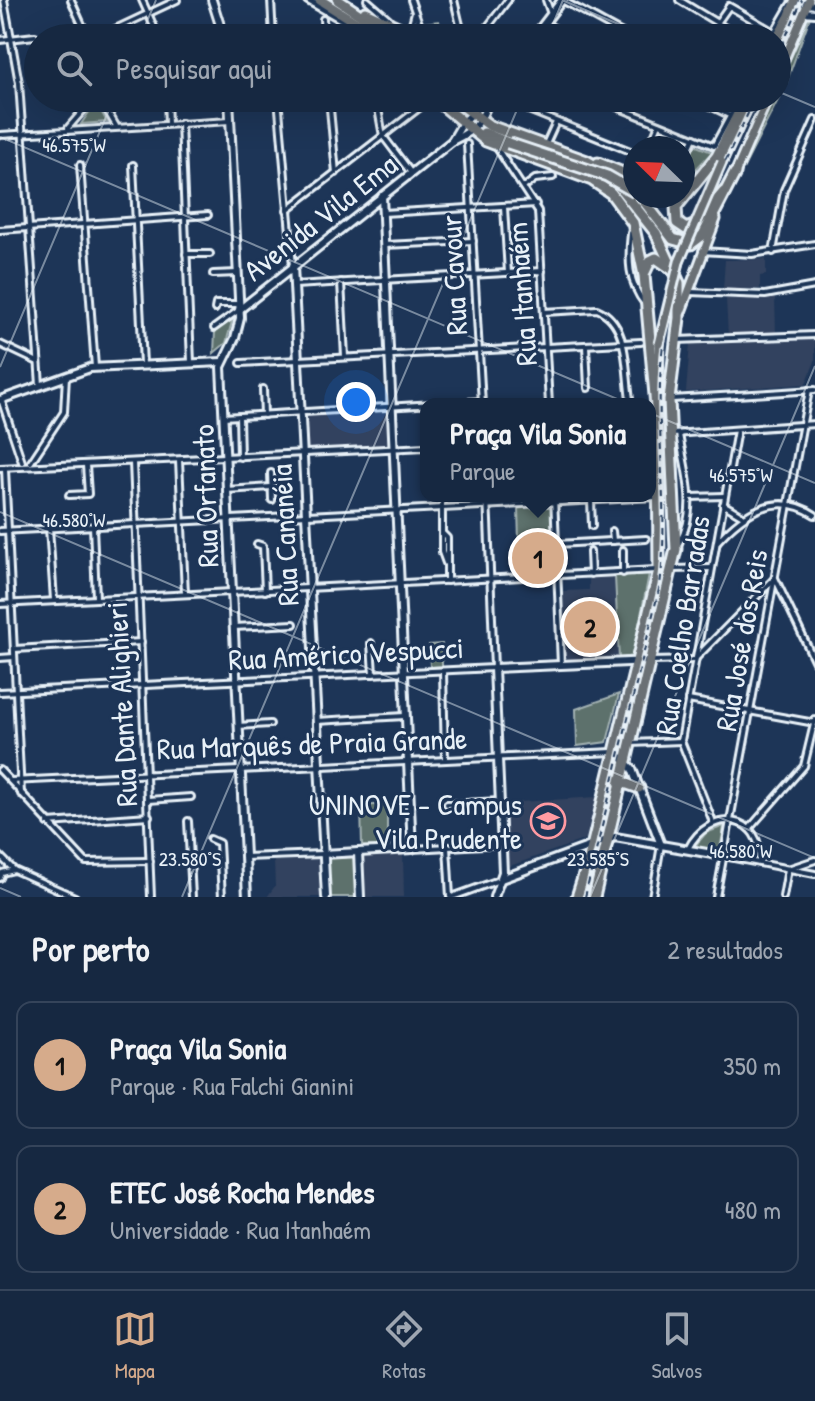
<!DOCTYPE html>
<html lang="pt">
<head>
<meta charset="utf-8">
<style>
  body { margin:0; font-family:"Patrick Hand",sans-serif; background:#1f3048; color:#f1f3f6 }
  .compass { position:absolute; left:623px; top:136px; width:72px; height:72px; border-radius:50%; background:#162841; box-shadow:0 8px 32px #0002; rotate:293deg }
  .you { position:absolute; left:356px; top:402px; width:28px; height:28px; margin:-20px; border:6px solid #fff; border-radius:50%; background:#1a73e8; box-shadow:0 0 0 12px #1a73e833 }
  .badge { display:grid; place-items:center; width:52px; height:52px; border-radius:50%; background:#d6ab8b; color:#111; font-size:26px; font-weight:700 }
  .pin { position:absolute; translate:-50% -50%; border:4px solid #fff; box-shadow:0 2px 8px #0006 }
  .popup { position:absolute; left:420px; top:398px; width:236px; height:104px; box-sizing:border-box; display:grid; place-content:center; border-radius:16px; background:#162841; filter:drop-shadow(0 2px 6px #0005); font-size:26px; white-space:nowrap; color:#9ea6b1 }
  .popup b { font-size:30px; color:#f1f3f6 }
  .popup::after { content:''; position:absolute; left:50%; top:100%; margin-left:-16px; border:16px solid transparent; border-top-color:#162841 }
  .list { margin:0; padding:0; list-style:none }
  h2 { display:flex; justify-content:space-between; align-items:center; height:104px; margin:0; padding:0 32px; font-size:34px }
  h2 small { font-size:26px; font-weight:400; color:#9ea6b1 }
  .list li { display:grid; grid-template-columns:52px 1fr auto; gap:24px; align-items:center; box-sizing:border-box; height:128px; margin:0 16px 16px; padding:0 16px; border:2px solid #35445a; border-radius:16px }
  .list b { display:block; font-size:30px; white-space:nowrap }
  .list p { margin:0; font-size:26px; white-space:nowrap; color:#9ea6b1 }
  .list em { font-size:26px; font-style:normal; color:#9ea6b1 }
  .icon { flex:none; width:44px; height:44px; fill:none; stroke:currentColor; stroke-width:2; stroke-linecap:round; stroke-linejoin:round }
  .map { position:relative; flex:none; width:815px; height:897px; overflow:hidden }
  .search { position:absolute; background:#162841; box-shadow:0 8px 32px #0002; left:24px; right:24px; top:24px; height:88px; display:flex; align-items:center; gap:20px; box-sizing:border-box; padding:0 28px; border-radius:44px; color:#9ea6b1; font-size:30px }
  .sheet { height:392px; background:#162841 }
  nav { display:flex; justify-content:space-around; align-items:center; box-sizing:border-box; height:112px; border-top:2px solid #35445a; background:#162841; font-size:22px; color:#9ea6b1 }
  nav a { display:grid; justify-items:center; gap:4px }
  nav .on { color:#d6ab8b }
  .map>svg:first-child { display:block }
  .built { fill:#32425e }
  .green { fill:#5d716c; stroke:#a2b1b2; stroke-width:2 }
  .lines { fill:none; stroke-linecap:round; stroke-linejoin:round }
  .street-casing { stroke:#e8f1f8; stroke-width:10 }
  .secondary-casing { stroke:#e8f1f8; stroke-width:12 }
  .primary-casing { stroke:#e8f1f8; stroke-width:13 }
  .highway-casing { stroke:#e8f1f8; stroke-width:15 }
  .street { stroke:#1d3557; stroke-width:4 }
  .secondary { stroke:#1d3557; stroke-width:6 }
  .primary { stroke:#6a7074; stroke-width:7 }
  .highway { stroke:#6a7074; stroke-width:9 }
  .rail-casing { stroke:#e8f1f8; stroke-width:5 }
  .rail { stroke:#1d3557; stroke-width:2; stroke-dasharray:6; stroke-linecap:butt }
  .primary-bridge-casing { stroke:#e8f1f8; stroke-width:13; stroke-linecap:butt }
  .highway-bridge-casing { stroke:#e8f1f8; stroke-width:15; stroke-linecap:butt }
  .primary-bridge { stroke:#6a7074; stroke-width:7 }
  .highway-bridge { stroke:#6a7074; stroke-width:9 }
  .ticks { fill:none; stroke:#e8f1f8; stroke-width:2; stroke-opacity:0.45 }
  .labels { text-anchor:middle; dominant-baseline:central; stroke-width:6; stroke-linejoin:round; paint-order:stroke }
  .street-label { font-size:30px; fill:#e8f1f8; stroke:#1d3557 }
  .poi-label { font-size:30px; fill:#e8f1f8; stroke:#1d3557; text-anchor:end }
  .ticks-label { font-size:20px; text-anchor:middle; fill:#e8f1f8; stroke:#1d3557; stroke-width:6; stroke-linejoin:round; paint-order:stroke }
</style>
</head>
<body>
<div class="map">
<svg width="815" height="897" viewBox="0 0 815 897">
  <rect width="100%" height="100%" fill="#1d3557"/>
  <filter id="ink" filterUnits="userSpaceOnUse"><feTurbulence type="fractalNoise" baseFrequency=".0125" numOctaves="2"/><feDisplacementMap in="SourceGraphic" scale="16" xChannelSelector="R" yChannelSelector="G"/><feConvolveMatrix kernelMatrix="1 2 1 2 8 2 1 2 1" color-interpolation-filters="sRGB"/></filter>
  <g filter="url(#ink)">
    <g class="built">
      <path d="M766 259V275L760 276V289H723L725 260Z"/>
      <path d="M775 297 776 334 728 336 726 299Z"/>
      <path d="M815 340V361L806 384 686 392 690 344Z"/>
      <path d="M387 409 389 445 306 448V416Z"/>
      <path d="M615 576 619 659 565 661 562 591 589 590V577Z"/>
      <path d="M597 797 586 839 507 867 504 803Z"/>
      <path d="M403 855 404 897H364L362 857Z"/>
      <path d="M318 859 320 897H267L275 886 274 861Z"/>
    </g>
    <g class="green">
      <path d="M810 17 785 86 735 185 772 98H777V87Z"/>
      <path d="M439 21 443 38H427L421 23Z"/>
      <path d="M96 102 107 122 81 124Z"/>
      <path d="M694 145 712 152 696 169 683 175Z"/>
      <path d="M233 318 226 343 214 353 215 331Z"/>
      <path d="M555 505 558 576 520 578 518 507Z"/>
      <path d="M649 574 633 656 619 659 615 576Z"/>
      <path d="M442 644V666L430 667 429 645Z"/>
      <path d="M619 694 607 742 577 746 576 709Z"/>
      <path d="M387 804V847L362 846 361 806Z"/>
      <path d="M724 826 720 851 695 846 706 833Z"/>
      <path d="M355 857 357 897H329L328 858Z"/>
    </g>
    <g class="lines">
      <g class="street-casing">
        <g id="street">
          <path d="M4 0 19 83 40 385"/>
          <path d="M71 0 88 38"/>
          <path d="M142 0 159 38"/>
          <path d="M271 0 273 38"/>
          <path d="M367 0 389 19"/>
          <path d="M411 0 424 38"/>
          <path d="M454 0 463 38"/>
          <path d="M546 0 551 14"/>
          <path d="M562 0 631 38"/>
          <path d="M679 0 742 38"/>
          <path d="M323 19 324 38"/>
          <path d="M544 23 574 38"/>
          <path d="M717 23 729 6 774 32"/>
          <path d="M398 28 413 38"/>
          <path d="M400 28 411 27 415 12"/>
          <path d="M96 38 177 0"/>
          <path d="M479 38 508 0"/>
          <path d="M771 38 790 5"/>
          <path d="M0 40 35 36"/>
          <path d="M100 98 116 126"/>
          <path d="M167 98 168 124"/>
          <path d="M278 98 293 266"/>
          <path d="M329 98 336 173"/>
          <path d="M376 98 383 136 411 173"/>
          <path d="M499 98 635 153"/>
          <path d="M595 98 714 146 740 98"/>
          <path d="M694 98 731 116"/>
          <path d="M181 123 191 362"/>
          <path d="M68 128 94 98"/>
          <path d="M0 135 230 121"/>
          <path d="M467 144 482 404"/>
          <path d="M546 144 556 122"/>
          <path d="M497 148 538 211 549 404"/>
          <path d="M649 148 659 124"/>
          <path d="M683 162 694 138"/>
          <path d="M80 165 95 367"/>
          <path d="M133 165 143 364"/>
          <path d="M524 187 535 179 553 177"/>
          <path d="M504 207 508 273"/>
          <path d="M287 210 432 98"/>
          <path d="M383 213 536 204"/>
          <path d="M0 230 208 215"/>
          <path d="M631 233C628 259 628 283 645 304"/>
          <path d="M384 245 473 241"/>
          <path d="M702 251 752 254 815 244"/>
          <path d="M773 252 784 190 815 120"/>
          <path d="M186 254H210"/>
          <path d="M213 274 238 273"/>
          <path d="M341 282 345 357"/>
          <path d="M294 285 542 271"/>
          <path d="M690 292 765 295 815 286"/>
          <path d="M215 309 216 304H239"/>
          <path d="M544 312 597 309C632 324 624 375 631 404"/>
          <path d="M214 328 239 310"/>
          <path d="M676 340 815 335"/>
          <path d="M0 344 38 362"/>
          <path d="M586 346 588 388"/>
          <path d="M241 363 641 342"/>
          <path d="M263 389 264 415"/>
          <path d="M1 399 22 462"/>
          <path d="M672 399 815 390"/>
          <path d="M239 416 240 457"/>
          <path d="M223 417 482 401"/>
          <path d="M673 434 815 424"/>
          <path d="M679 434C685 472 699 507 679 543"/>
          <path d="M179 460 185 593"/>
          <path d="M31 462 64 412 66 376"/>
          <path d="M133 462 151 897"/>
          <path d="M0 468 426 447"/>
          <path d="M5 469 21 794"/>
          <path d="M271 473 272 500"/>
          <path d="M226 490 271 487"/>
          <path d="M69 495 88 494 86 465"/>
          <path d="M442 496V552L446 563"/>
          <path d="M554 496 561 665"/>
          <path d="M691 497 724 496"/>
          <path d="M591 501 592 526"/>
          <path d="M723 504 743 516"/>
          <path d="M93 526 96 598"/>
          <path d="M49 528 54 600"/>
          <path d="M0 531 656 497"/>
          <path d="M612 531 613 541"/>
          <path d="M443 534 447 538V581"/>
          <path d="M717 542C744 512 777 490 815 515"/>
          <path d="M257 544 263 546 265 591"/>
          <path d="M557 544 646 539"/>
          <path d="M623 550V573"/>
          <path d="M590 552 591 574"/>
          <path d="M674 569 711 568"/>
          <path d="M0 604 656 570"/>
          <path d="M233 627 294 624"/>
          <path d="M371 643 373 674"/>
          <path d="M14 649 141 642"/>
          <path d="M0 658 14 657"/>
          <path d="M696 658 775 578 815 662"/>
          <path d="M651 661 695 660"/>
          <path d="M443 671 445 759"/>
          <path d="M0 692 494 668 487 496"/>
          <path d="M688 700 815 723"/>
          <path d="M316 721 405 716"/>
          <path d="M238 726 270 724"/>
          <path d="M631 743 681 741"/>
          <path d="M0 770 86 862 150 861"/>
          <path d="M11 781 613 752"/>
          <path d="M148 800 191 797"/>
          <path d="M447 804 500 801"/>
          <path d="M188 821 192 897"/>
          <path d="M713 822 681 741 737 430"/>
          <path d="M48 823 149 816"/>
          <path d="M749 829 804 766 815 720"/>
          <path d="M210 839 219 843 222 897"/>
          <path d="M447 847 450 897"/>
          <path d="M413 849 502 844"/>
          <path d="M688 849C708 807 765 813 759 863"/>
          <path d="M0 856 14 870 75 897"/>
          <path d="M724 856 815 874"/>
          <path d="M245 857 322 854"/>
          <path d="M0 878 2 873 14 870"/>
          <path d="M452 897 499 880"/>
          <path d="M652 897 661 845"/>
          <path d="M716 897 809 390"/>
          <path d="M783 897 788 869 815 860"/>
        </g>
      </g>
      <g class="secondary-casing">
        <g id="secondary">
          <path d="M212 0 224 38"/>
          <path d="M308 0 364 32"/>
          <path d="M795 2 815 5"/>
          <path d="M804 12 815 13"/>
          <path d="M533 38 562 0"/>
          <path d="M229 98 240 318 235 338 221 367 247 897"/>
          <path d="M452 141 462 124 487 98"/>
          <path d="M293 266 326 897"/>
          <path d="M239 310 452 141C476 130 482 122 489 98"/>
          <path d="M0 400 90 368 222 362"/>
          <path d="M616 752 632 769 661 845"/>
          <path d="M358 852 360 897"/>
          <path d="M323 854 412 849 382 196"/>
          <path d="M501 879 615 837 724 856"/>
          <path d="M494 897 503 872 494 668 651 661"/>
        </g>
      </g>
      <g class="primary-casing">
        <g id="primary">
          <path d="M787 20 795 0"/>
          <path d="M777 76 809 0"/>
          <path d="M722 162 752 98"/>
          <path d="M733 178 768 98"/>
          <path d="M681 312 716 219"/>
          <path d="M658 390 659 344"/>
        </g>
      </g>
      <g class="highway-casing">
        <g id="highway">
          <path d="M320 0 380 38"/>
          <path d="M338 0 394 38"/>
          <path d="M365 12 398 27"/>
          <path d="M777 39 788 19"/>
          <path d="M434 98 486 141 592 180 611 193 633 223 644 275 658 428 659 570 589 859 577 897"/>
          <path d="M452 98 490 126 587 161 609 174 656 233 679 283V318L669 400 676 549 594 897"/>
          <path d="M484 133 508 143"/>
          <path d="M598 163 635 178"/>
          <path d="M724 192 696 225 686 229 677 223 676 207 717 156 746 98"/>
          <path d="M640 196 673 239 691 244 703 235 735 173"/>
          <path d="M644 274 650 261 656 258 672 269"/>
          <path d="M616 780 639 788"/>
        </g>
      </g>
      <use href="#street" class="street"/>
      <use href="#secondary" class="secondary"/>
      <use href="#primary" class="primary"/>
      <use href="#highway" class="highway"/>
      <g class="rail-casing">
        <g id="rail">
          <path d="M777 57 802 0"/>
          <path d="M585 897 660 585C670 509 654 431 662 354 671 263 718 180 755 98"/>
        </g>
      </g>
      <use href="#rail" class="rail"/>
      <g class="primary-bridge-casing">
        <path id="primary-bridge" d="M659 344 679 262 722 162"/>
      </g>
      <g class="highway-bridge-casing">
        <path id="highway-bridge" d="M508 143 607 176 635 192"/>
      </g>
      <use href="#primary-bridge" class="primary-bridge"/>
      <use href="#highway-bridge" class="highway-bridge"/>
    </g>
  </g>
  <path class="ticks" d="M562 0 651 38M140 38 156 0M547 38 563 0M777 91 815 107M0 137 815 483M0 367 114 98M0 512 815 858M0 888 21 897M182 897 522 98M590 897 815 366"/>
  <defs>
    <g id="university-ring" transform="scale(1.8)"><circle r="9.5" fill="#1d3557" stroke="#ff9aa2" stroke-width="1.5"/><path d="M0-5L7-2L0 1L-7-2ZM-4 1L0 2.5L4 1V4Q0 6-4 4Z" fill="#ff9aa2"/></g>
  </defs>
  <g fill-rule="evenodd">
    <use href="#university-ring" x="548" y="821"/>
  </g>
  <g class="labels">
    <g class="street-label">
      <text transform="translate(320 217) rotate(-38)">Avenida Vila Ema</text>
      <text transform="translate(453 275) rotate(-93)">Rua Cavour</text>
      <text transform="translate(521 294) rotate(-94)">Rua Itanhaém</text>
      <text transform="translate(205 496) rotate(-92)">Rua Orfanato</text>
      <text transform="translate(284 535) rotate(-93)">Rua Cananéia</text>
      <text transform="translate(682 625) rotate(-81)">Rua Coelho Barradas</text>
      <text transform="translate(741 640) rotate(-80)">Rua José dos Reis</text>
      <text transform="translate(346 653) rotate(-3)">Rua Américo Vespucci</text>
      <text transform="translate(121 704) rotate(-93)">Rua Dante Alighieri</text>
      <text transform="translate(312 743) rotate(-2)">Rua Marquês de Praia Grande</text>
    </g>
    <g class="poi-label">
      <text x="522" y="804">UNINOVE - Campus<tspan x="522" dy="34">Vila Prudente</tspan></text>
    </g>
  </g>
  <g class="ticks-label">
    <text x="74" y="152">46.575°W</text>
    <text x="741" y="482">46.575°W</text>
    <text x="74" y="527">46.580°W</text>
    <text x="741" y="858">46.580°W</text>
    <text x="190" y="866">23.580°S</text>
    <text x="598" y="866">23.585°S</text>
  </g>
</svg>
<svg class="compass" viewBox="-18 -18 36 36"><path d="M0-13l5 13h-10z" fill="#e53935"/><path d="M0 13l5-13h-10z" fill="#9ea6b1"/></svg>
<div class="you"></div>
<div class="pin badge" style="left:538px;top:558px">1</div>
<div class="popup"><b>Praça Vila Sonia</b>Parque</div>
<div class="pin badge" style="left:590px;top:627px">2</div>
<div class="search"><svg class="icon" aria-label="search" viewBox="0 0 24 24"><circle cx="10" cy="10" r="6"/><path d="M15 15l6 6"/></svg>Pesquisar aqui</div>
</div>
<section class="sheet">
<h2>Por perto<small>2 resultados</small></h2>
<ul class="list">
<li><span class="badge">1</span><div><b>Praça Vila Sonia</b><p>Parque · Rua Falchi Gianini</p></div><em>350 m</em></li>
<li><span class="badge">2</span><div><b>ETEC José Rocha Mendes</b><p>Universidade · Rua Itanhaém</p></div><em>480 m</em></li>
</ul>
</section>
<nav>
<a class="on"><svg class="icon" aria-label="map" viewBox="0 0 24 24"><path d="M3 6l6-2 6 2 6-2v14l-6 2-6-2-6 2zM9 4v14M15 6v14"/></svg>Mapa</a>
<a><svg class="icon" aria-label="directions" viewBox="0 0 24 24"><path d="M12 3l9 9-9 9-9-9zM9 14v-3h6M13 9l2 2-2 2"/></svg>Rotas</a>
<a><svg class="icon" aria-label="saved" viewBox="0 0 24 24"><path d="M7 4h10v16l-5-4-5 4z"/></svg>Salvos</a>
</nav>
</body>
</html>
